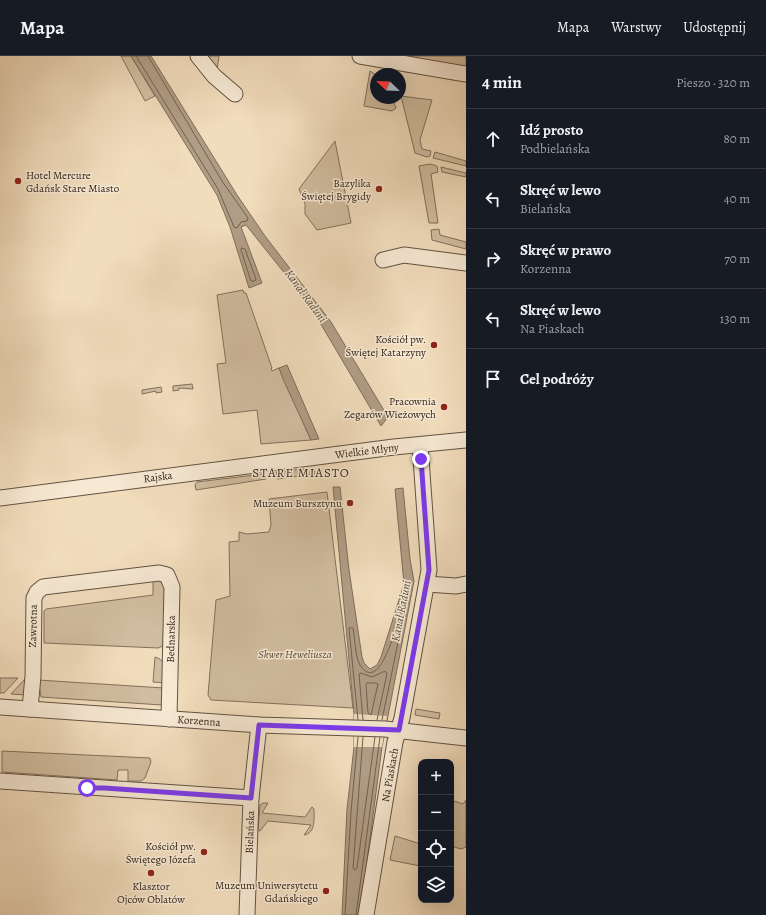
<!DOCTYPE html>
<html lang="pl">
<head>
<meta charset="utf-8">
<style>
  body { margin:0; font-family:Alegreya,serif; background:#20242c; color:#f1f3f6 }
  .controls { position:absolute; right:12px; bottom:12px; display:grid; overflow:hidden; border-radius:8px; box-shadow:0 4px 16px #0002 }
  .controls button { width:36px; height:36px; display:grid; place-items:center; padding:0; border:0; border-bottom:1px solid #363941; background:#171b24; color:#f1f3f6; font:20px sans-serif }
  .compass { position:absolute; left:370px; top:12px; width:36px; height:36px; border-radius:50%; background:#171b24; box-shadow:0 4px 16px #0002; rotate:293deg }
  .stop { position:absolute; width:12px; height:12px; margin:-9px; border:3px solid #7c3aed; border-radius:50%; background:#fff }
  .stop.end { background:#7c3aed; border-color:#fff; box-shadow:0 1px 4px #0008 }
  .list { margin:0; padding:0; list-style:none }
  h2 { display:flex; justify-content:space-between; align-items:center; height:52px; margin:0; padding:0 16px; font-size:17px }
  h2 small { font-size:13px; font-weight:400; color:#9ea1a6 }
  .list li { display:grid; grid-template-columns:26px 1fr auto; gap:12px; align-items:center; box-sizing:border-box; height:60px; padding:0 16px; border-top:1px solid #363941 }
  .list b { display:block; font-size:15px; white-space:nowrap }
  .list p { margin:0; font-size:13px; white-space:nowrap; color:#9ea1a6 }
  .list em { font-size:13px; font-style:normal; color:#9ea1a6 }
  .icon { flex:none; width:22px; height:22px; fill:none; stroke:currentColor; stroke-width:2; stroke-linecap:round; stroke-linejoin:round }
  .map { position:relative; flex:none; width:466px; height:859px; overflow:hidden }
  header { display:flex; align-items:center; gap:24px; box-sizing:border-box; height:56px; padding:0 20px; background:#171b24; border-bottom:1px solid #363941 }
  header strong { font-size:19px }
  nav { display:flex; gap:22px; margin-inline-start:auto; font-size:14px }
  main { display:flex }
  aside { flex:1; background:#171b24 }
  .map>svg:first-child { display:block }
  .green { fill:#d1bda0; stroke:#82705d }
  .water { fill:#b09d85; stroke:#7e6d5a }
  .pier { fill:#f1dcbc }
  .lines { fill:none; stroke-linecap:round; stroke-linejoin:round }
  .shore { stroke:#726050; stroke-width:1 }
  .minor-casing { stroke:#625242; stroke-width:17 }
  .minor { stroke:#f6e8d3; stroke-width:15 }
  .route { stroke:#7c3aed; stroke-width:5 }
  .poi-dot { fill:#8f2418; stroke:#f6e8d3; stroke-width:1.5 }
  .labels { text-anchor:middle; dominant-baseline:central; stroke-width:3; stroke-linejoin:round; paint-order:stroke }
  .poi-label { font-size:11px; fill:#33241a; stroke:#f6e8d3; text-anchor:end }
  .street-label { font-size:11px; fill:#33241a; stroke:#f6e8d3 }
  .park-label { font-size:11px; font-style:italic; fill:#5a4a3c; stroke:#f6e8d3 }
  .water-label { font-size:12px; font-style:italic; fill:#5f4e3f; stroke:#f6e8d3 }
  .quarter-label { font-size:13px; letter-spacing:1px; fill:#33241a; stroke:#f6e8d3 }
</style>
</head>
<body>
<header>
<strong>Mapa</strong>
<nav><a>Mapa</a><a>Warstwy</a><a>Udostępnij</a></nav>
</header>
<main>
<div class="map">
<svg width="466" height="859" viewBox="0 0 466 859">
  <rect width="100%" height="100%" fill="#f1dcbc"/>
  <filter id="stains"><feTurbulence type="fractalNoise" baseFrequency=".005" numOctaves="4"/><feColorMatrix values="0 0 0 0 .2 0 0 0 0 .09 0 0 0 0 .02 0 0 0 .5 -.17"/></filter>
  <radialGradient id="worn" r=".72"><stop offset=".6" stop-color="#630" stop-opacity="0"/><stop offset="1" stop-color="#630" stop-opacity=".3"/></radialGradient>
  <g class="green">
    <path d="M121 0H131L155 40 145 45Z"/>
    <path d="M204 0H219L217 14Z"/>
    <path d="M400 0H466V12Z"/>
    <path d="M370 15 376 19V42H392L396 52 392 55 364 50Z"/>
    <path d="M401 40 432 44 420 84 422 93 431 95 430 100 427 101 415 97Z"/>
    <path d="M335 85 351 167 317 174 305 158V148L299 133Z"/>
    <path d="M435 96 466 105V110L433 102Z"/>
    <path d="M430 108 437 110 438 116 431 118 438 167H429L419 110Z"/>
    <path d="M441 111 466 117V121L442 116Z"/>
    <path d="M439 173 440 179 466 186V193L432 184 431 174Z"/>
    <path d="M243 234 244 237H246L272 312 271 313 272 315 279 312 311 384 261 388 257 354 223 358 217 308 226 307 217 239Z"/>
    <path d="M192 328 193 333 179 332V334L173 335V330Z"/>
    <path d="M161 331 162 336 156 337V335L142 338V334Z"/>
    <path d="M314 412 315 418 277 423 276 416Z"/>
    <path d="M263 418 266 423 196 434 195 429 197 426Z"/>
    <path d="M327 436 353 652 211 644 208 639 216 544 230 540 229 486 239 485V476L247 478 269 476 271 469 269 443Z"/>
    <path d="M159 524 166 528 163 590 158 592 44 587V555L46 553 153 539V525Z"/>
    <path d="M155 601C168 605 166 615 166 627L153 626Z"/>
    <path d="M0 622H18L4 637H0Z"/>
    <path d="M25 623H28L26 639 11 638Z"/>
    <path d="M38 624 164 632 163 647 162 649 41 641Z"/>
    <path d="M416 653 440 657 439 663 415 659Z"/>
    <path d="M2 695 150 702 151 706 145 722 141 725H128V714H118L117 724 2 716Z"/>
    <path d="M451 744 463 748 466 744V791L461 793 451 790Z"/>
    <path d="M263 747H268L262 757 305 761 312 751 314 753C314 762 316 777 304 779L311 769 268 765 260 775 258 774 260 749Z"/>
    <path d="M395 780 421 788 420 810 390 804Z"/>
  </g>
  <g class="water">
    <path d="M131 0H151L237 139 265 180 331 266 388 361 381 370 319 265 286 219 246 169 241 171 262 227 249 232 230 171 217 139Z"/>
    <path d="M287 309 319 383 311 384 283 323 279 312Z"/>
    <path d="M333 431H340L349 514 362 601 364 607 370 613 377 609 381 601 404 528 395 433 403 432 410 503 414 525 382 691 360 859H342L347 753 354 691V658Z"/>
  </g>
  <path class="pier" d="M354 658 387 660 382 691H354Z"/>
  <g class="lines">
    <g class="shore">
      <path d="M136 0 218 133 234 171 237 172 241 166 247 165 248 162 222 125 148 0"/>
      <path d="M242 192 245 193 256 223 255 225H251L241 194Z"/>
      <path d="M367 627H376L378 628 371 659 368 657 366 629Z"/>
      <path d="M358 664 349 572H353C355 583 355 600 360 609 380 640 397 567 400 557L402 556 404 558 382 664"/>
      <path d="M363 664 359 618 361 617 372 621 385 615 387 618 377 664"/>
      <path d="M363 681 353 812 355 814 357 812 375 681"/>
      <path d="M345 859 351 756 358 681"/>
      <path d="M356 859 380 681"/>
    </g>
    <g class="minor-casing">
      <g id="minor">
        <path d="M198 0 214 20 235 38"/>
        <path d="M360 0 466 18"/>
        <path d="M383 204 404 199 466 207"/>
        <path d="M0 442 394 391 466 384"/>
        <path d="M427 528 456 530 466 528"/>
        <path d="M0 651 259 669 385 673 466 682"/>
        <path d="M30 653 33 620 34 542 37 536 43 531 159 517 167 519 172 531 169 663"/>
        <path d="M0 725 251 742"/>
        <path d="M247 859 251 742 259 669"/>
        <path d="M366 859 395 686 402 662 429 514 420 389"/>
      </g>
    </g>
    <use href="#minor" class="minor"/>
  </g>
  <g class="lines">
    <path class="route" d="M87 732H104L251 742 259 669 399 674 429 514 421 403"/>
  </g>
  <g class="poi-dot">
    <circle cx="18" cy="125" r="4"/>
    <circle cx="379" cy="133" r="4"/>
    <circle cx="434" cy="289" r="4"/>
    <circle cx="444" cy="351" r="4"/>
    <circle cx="350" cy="447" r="4"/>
    <circle cx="204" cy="796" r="4"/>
    <circle cx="151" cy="817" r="4"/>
    <circle cx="326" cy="835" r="4"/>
  </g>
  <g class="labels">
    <g class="poi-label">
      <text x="26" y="119" text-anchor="start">Hotel Mercure<tspan x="26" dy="13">Gdańsk Stare Miasto</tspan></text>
      <text x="371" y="127">Bazylika<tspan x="371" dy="13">Świętej Brygidy</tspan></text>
      <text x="426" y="283">Kościół pw.<tspan x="426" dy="13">Świętej Katarzyny</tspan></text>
      <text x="436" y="345">Pracownia<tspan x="436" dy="13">Zegarów Wieżowych</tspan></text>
      <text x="342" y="447">Muzeum Bursztynu</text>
      <text x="196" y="790">Kościół pw.<tspan x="196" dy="13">Świętego Józefa</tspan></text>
      <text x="318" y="829">Muzeum Uniwersytetu<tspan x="318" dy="13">Gdańskiego</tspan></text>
      <text x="151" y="830" text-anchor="middle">Klasztor<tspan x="151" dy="13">Ojców Oblatów</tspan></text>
    </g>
    <g class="street-label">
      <text transform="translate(367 395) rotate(-7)">Wielkie Młyny</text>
      <text transform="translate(158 421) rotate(-8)">Rajska</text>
      <text transform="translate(33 570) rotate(-89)">Zawrotna</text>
      <text transform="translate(171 583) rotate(-89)">Bednarska</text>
      <text transform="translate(199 665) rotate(4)">Korzenna</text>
      <text transform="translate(390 719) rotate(-80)">Na Piaskach</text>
      <text transform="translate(250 776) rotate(-88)">Bielańska</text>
    </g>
    <g class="park-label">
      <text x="295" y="598">Skwer Heweliusza</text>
    </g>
    <g class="water-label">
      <text transform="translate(306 240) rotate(54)">Kanał Raduni</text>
      <text transform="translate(401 555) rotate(-79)">Kanał Raduni</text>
    </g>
    <g class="quarter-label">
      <text x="301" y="416">STARE MIASTO</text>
    </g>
  </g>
  <rect width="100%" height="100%" filter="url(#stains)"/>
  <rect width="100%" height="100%" fill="url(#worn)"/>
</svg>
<div class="controls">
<button>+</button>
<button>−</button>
<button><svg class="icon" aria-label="locate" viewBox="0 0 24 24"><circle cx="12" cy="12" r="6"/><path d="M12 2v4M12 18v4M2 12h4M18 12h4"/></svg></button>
<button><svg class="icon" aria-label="layers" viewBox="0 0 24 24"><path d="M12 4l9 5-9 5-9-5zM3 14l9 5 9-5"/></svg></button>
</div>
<svg class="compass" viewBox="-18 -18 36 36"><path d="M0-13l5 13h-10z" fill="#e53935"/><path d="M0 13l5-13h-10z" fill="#9ea1a6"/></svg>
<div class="stop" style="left:87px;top:732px"></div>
<div class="stop end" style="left:421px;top:403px"></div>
</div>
<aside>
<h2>4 min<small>Pieszo · 320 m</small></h2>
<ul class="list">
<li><svg class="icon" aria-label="ahead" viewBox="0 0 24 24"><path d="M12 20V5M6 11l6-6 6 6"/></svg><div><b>Idź prosto</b><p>Podbielańska</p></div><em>80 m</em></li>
<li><svg class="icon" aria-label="left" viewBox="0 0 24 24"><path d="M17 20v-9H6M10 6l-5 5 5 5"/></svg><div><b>Skręć w lewo</b><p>Bielańska</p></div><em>40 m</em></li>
<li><svg class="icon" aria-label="right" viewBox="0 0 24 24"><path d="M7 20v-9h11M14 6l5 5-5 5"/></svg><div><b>Skręć w prawo</b><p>Korzenna</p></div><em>70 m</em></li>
<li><svg class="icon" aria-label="left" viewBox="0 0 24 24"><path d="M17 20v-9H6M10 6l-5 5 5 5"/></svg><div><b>Skręć w lewo</b><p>Na Piaskach</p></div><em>130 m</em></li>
<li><svg class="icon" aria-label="arrive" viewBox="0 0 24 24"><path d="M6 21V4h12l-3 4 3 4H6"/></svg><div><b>Cel podróży</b></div></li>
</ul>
</aside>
</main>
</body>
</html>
